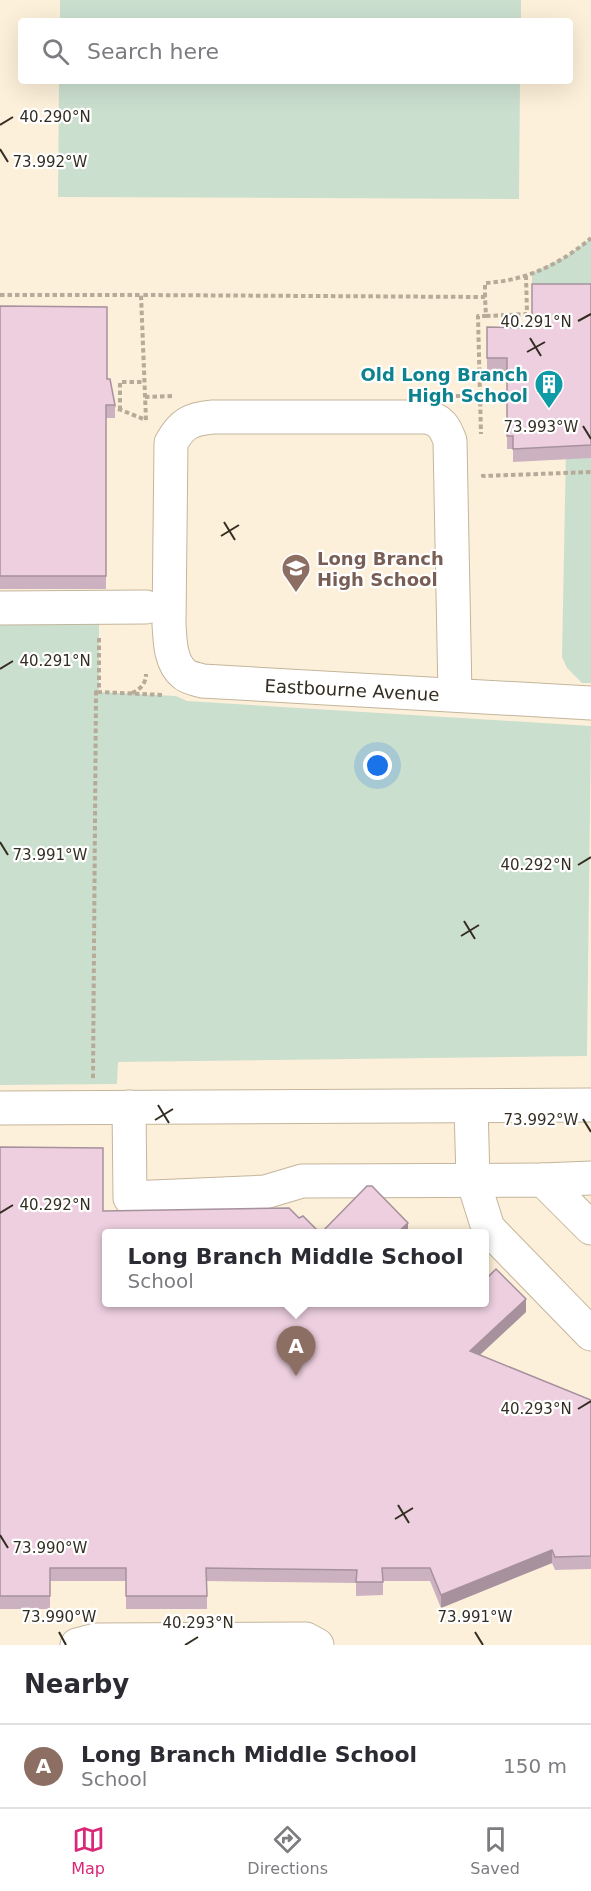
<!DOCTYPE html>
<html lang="en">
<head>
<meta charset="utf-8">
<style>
  body { margin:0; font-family:"DejaVu Sans",sans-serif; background:#f2f2f3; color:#2b2b33 }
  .you { position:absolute; left:378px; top:766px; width:21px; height:21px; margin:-15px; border:4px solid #fff; border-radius:50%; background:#1a73e8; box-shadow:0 0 0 9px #1a73e833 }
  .badge { display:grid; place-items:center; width:39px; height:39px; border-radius:50%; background:#db2777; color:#fff; font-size:20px; font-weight:700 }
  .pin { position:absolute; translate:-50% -50px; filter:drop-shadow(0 2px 3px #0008) }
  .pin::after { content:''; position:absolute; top:32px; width:21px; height:18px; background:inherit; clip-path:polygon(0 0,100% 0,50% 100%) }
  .popup { position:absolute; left:102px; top:1229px; width:387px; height:78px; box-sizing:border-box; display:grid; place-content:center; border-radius:6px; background:#fff; filter:drop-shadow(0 2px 4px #0005); font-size:20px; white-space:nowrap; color:#7c7c81 }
  .popup b { font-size:22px; color:#2b2b33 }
  .popup::after { content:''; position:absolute; left:50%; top:100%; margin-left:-12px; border:12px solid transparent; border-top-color:#fff }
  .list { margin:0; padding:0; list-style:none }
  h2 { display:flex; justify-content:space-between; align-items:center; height:78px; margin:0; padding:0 24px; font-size:26px }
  h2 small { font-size:20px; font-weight:400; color:#7c7c81 }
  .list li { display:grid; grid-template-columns:39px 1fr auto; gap:18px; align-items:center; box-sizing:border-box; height:84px; padding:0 24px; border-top:2px solid #e1e1e2 }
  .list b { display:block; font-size:22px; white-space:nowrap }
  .list p { margin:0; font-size:20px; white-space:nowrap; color:#7c7c81 }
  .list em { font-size:20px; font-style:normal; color:#7c7c81 }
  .icon { flex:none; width:33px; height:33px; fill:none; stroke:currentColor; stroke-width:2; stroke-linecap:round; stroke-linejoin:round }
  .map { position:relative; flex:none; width:591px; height:1645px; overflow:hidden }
  .search { position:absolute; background:#fff; box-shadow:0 6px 24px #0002; left:18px; right:18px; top:18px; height:66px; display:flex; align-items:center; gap:15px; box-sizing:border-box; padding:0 21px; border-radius:6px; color:#7c7c81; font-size:22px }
  .sheet { height:162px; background:#fff }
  nav { display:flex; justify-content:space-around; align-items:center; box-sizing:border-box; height:84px; border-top:2px solid #e1e1e2; background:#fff; font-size:16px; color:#7c7c81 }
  nav a { display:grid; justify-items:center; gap:3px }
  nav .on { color:#db2777 }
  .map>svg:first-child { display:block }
  .green { fill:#cbdfcf }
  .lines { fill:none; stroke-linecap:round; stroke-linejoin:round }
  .minor-casing { stroke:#c4b59b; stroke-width:35 }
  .path { stroke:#b6ab99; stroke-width:4; stroke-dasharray:4.5 3; stroke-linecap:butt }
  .minor { stroke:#fff; stroke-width:33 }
  .wall { fill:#ccb2c0 }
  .shaded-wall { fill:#a6919c }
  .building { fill:#edcfdf; stroke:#a6919c; stroke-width:1.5 }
  .ticks { fill:none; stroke:#332d22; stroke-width:2 }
  .labels { text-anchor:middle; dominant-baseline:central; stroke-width:4.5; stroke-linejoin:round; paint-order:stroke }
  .culture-label { font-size:18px; font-weight:bold; fill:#0d838f; stroke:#fff; text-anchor:end }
  .education-label { font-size:18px; font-weight:bold; fill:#785e54; stroke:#fff; text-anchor:start }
  .street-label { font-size:18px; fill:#332d22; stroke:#fff }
  .ticks-label { font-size:15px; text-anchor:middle; fill:#332d22; stroke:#fff; stroke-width:4.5; stroke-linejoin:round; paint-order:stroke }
</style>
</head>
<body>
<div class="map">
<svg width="591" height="1645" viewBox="0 0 591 1645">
  <rect width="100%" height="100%" fill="#fdf0da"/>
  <g class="green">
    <rect x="60" y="0" width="461" height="21"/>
    <path d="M59 81H520L519 199 58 197Z"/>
    <path d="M591 238V297H532V273L567 256Z"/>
    <path d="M566 448 591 458V683H582L567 668 562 657Z"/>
    <path d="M99 607V692L176 696 187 701 591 726 587 1056 118 1062 117 1084 0 1085V608Z"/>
  </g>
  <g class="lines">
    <g class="minor-casing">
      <g id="minor">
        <path d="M0 608 146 607"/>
        <path d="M455 695 450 441C445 427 441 420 426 417H213C191 419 182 423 171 443L169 624C170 640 170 663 184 674 188 678 197 679 202 681L591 703"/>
        <path d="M471 1106 473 1180 488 1228 591 1334"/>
        <path d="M129 1107 130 1198 265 1192 302 1181 543 1180 591 1228"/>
        <path d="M0 1108 591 1105"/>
        <path d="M543 1180 591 1178"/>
        <path d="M77 1645 96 1640 306 1639 317 1645"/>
      </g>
    </g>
    <g class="path">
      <path d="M0 295H141"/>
      <path d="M485 297V283C525 281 561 264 591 238"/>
      <path d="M486 316 527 314 526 275"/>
      <path d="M456 396H480L481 434"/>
      <path d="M145 397 174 396"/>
      <path d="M111 406 146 420"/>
      <path d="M120 410V382H144"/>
      <path d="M146 420 141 295 485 297 486 316H478L480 396"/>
      <path d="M483 474V476L591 472"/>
      <path d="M99 638V692L163 695"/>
      <path d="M132 693C141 689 146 683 146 674"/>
      <path d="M93 1078 96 692H99"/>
    </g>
    <use href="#minor" class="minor"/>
  </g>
  <g class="wall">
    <path d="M591 284V458L513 462V449H507V371H487V327L532 328Z"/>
    <path d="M0 306 107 379 115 405V418H106V589H0Z"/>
    <path d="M0 1147 103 1211 299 1218 320 1233 526 1312 480 1355 591 1400V1569L555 1570 552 1563 441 1608 430 1581H383V1595L356 1596V1583L207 1581V1609H126V1581H50V1609H0Z"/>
  </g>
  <g class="shaded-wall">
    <path d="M408 1223V1233H399V1231Z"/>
    <path d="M526 1299V1312L470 1364V1351Z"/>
    <path d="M552 1550V1563L441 1608V1595Z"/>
  </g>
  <g class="building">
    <path d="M532 284H591V445L513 449V436H507V358H487V327L532 328Z"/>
    <path d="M0 306 107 307V379H110L115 405H106V576H0Z"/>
    <path d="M0 1147 103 1148V1211L289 1208 299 1218 303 1216 320 1233H107V1302H485V1280L496 1269 526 1299 470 1351 591 1400V1556L555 1557 552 1550 441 1595 430 1568H382L383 1582H356L357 1570 206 1568 207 1596H126V1568H50V1596H0Z"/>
    <path d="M367 1186H372L408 1223 399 1231 401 1233H321Z"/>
  </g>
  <path class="ticks" d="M0 125 13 117M0 149 8 162M578 321 591 314M530 338 541 356M527 352 545 342M583 426 591 439M224 522 235 540M221 536 239 525M0 669 13 661M0 842 8 855M578 865 591 857M464 921 475 939M461 936 479 925M158 1105 169 1123M583 1119 591 1132M155 1120 173 1109M0 1213 13 1205M578 1409 591 1401M398 1505 409 1523M395 1519 413 1508M0 1535 8 1548M59 1632 66 1645M475 1632 483 1645M185 1645 198 1637"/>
  <defs>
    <g id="building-pin" transform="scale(1.5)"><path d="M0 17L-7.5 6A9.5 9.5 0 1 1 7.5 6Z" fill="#0f9aa8" stroke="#fff"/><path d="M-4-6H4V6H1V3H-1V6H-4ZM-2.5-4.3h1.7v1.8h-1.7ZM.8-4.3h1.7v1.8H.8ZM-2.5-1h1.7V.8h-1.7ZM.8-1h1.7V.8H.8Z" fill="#fff"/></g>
    <g id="school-pin" transform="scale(1.5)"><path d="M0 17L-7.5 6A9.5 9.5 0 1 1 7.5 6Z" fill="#8d6e63" stroke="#fff"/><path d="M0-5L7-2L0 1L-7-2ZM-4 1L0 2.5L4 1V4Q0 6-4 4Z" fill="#fff"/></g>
  </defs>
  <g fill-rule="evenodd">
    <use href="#building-pin" x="549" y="384"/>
    <use href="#school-pin" x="296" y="568"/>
  </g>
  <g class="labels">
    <g class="culture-label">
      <text x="528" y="374">Old Long Branch<tspan x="528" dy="21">High School</tspan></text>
    </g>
    <g class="education-label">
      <text x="317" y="558">Long Branch<tspan x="317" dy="21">High School</tspan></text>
    </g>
    <g class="street-label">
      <text transform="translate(352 690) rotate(3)">Eastbourne Avenue</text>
    </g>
  </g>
  <g class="ticks-label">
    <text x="55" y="122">40.290°N</text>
    <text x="50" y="167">73.992°W</text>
    <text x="536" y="327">40.291°N</text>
    <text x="541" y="432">73.993°W</text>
    <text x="55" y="666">40.291°N</text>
    <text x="50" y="860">73.991°W</text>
    <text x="536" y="870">40.292°N</text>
    <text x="541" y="1125">73.992°W</text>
    <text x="55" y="1210">40.292°N</text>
    <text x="536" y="1414">40.293°N</text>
    <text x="50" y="1553">73.990°W</text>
    <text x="59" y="1622">73.990°W</text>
    <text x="475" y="1622">73.991°W</text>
    <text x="198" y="1628">40.293°N</text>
  </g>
</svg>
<div class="you"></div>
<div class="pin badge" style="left:296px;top:1376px;background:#8d6e63">A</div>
<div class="popup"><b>Long Branch Middle School</b>School</div>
<div class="search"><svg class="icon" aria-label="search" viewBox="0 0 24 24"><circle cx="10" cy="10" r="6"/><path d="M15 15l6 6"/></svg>Search here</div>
</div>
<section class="sheet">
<h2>Nearby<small></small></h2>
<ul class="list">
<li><span class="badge" style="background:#8d6e63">A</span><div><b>Long Branch Middle School</b><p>School</p></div><em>150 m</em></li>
</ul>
</section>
<nav>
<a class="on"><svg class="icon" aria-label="map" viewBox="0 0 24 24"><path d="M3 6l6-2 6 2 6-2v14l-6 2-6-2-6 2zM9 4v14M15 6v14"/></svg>Map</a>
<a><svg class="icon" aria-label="directions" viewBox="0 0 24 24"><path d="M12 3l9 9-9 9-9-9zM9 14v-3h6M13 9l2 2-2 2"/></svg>Directions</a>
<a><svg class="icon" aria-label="saved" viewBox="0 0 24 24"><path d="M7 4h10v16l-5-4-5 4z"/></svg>Saved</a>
</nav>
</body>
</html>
